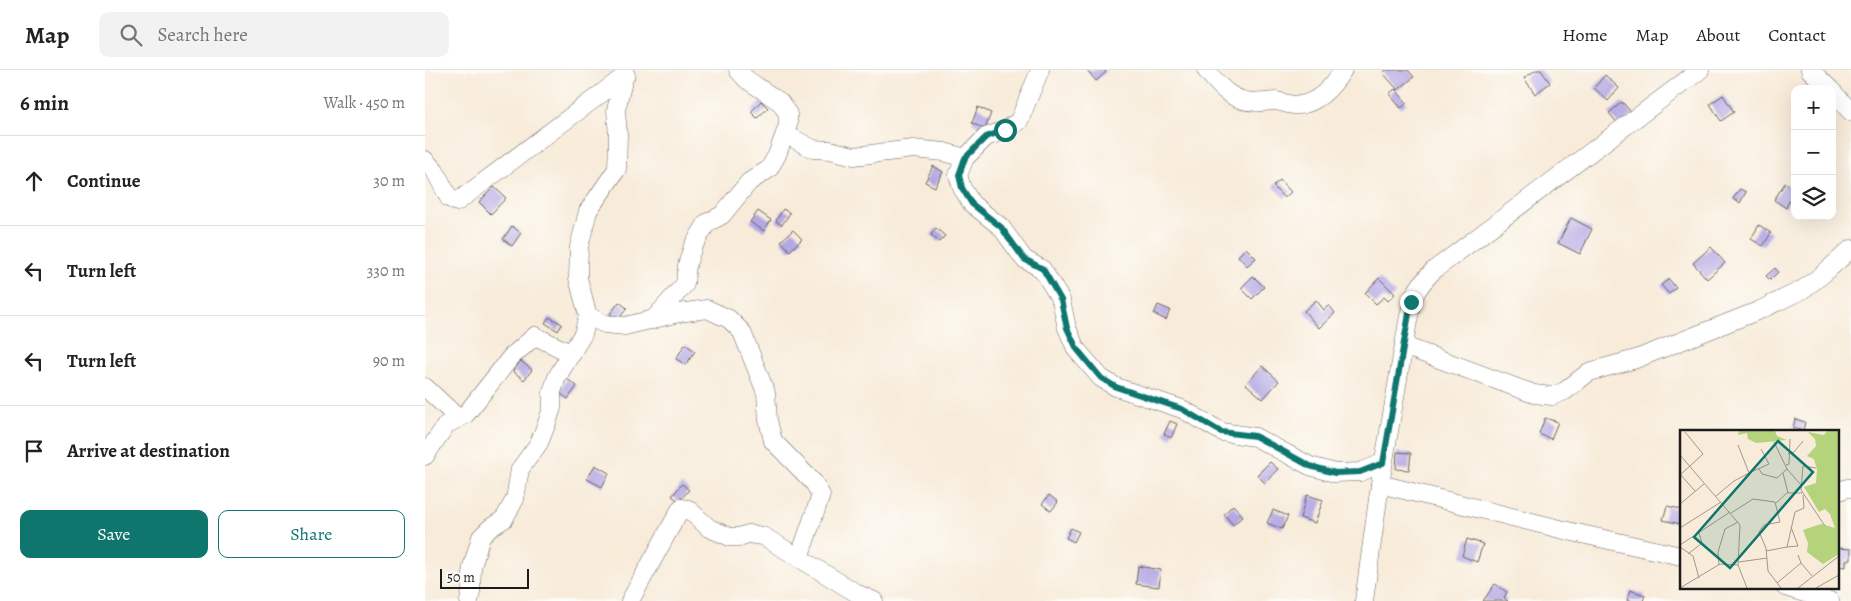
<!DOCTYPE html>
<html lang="en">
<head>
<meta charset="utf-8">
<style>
  body { margin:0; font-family:Alegreya,serif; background:#f2f2f2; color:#222 }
  .controls { position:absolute; right:15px; top:15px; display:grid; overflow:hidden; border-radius:10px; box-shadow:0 5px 20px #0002 }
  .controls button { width:45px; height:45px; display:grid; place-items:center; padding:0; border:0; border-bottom:1px solid #e0e0e0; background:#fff; color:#222; font:25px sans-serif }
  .scale { position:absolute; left:15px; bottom:12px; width:89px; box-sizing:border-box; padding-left:5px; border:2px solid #1c1c1c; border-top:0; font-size:14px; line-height:18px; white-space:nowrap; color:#1c1c1c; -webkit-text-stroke:4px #fdfcf7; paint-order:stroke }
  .stop { position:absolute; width:15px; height:15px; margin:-11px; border:4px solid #0f766e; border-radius:50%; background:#fff }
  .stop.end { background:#0f766e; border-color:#fff; box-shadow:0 1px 5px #0008 }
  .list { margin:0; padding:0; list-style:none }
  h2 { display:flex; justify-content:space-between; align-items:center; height:65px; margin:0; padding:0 20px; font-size:21px }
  h2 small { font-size:16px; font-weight:400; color:#767676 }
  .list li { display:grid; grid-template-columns:32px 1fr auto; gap:15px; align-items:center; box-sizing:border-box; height:90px; padding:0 20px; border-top:1px solid #e0e0e0 }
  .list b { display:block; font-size:19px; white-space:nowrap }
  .list em { font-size:16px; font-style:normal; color:#767676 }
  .actions { display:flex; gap:10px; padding:15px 20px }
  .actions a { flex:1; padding:11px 0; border:1px solid #0f766e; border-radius:10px; text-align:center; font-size:18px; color:#0f766e }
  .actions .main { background:#0f766e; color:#fff }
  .icon { flex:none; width:28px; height:28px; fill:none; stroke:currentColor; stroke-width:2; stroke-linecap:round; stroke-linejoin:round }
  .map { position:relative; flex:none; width:1426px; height:531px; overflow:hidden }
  header { display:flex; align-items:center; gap:30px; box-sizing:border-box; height:70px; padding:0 25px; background:#fff; border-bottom:1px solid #e0e0e0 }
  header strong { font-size:24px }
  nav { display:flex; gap:28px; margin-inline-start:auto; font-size:18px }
  .search { width:350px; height:45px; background:#f2f2f2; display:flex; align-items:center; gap:12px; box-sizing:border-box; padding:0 18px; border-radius:10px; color:#767676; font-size:19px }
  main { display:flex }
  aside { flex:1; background:#fff }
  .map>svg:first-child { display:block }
  .building { fill:#b4a8e4 }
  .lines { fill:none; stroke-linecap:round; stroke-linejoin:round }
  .minor-casing { stroke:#69645e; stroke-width:19 }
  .minor { stroke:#fff; stroke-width:18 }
  .route { stroke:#0f766e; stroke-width:6 }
  .inset-road { fill:none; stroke:#a0988d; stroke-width:1 }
  .view { fill:#0f766e; fill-opacity:0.15; stroke:#0f766e; stroke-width:2.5 }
  .inset-edge { fill:none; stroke:#1c1c1c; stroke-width:2.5 }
</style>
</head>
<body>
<header>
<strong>Map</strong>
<div class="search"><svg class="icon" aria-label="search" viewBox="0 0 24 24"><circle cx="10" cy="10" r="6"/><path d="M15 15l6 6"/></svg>Search here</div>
<nav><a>Home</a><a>Map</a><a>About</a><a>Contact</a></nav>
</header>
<main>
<aside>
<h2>6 min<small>Walk · 450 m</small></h2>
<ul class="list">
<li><svg class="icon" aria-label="ahead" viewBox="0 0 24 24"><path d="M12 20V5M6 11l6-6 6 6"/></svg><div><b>Continue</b></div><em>30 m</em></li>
<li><svg class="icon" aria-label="left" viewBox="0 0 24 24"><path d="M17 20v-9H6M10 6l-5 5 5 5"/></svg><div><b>Turn left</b></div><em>330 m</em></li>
<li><svg class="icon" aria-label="left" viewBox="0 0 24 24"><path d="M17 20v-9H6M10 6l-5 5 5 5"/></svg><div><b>Turn left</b></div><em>90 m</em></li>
<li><svg class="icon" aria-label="arrive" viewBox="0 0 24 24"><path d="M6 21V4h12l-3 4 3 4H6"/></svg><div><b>Arrive at destination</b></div></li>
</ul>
<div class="actions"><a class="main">Save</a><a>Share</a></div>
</aside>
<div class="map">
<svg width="1426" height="531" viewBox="0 0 1426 531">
  <rect width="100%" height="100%" fill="#fdfcf7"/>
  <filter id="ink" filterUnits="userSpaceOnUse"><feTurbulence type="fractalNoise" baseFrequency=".02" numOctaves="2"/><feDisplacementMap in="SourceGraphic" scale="10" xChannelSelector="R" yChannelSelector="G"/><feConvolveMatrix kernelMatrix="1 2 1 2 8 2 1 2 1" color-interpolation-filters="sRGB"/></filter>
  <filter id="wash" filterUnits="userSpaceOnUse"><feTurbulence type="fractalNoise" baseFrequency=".0096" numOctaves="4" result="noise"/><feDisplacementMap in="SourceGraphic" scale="20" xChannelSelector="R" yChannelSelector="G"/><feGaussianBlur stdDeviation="1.12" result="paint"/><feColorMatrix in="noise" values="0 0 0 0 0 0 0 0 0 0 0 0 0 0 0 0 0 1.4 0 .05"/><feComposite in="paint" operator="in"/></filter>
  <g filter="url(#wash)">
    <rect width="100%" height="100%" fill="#f8ebd9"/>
    <g id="blocks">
      <g class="building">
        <path d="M662 0H679L681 2 671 11Z"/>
        <path d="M961 0H983L989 7 973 20 958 3Z"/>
        <path d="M1111 0H1116L1125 13 1110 24 1099 8Z"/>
        <path d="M1180 5 1194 18 1183 31 1169 18Z"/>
        <path d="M970 19 982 33 976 38 964 24Z"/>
        <path d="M1298 25 1309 42 1296 51 1285 34Z"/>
        <path d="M336 31 343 38 332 48 326 42Z"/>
        <path d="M1197 32 1208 44 1195 56 1184 43Z"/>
        <path d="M553 37 566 43 560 59 547 53Z"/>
        <path d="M508 96 518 102 510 117 500 112Z"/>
        <path d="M855 110 866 122 859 128 848 116Z"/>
        <path d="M1360 113 1370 120V135L1364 131 1361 138 1349 130Z"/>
        <path d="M69 117 81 128 66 144 54 132Z"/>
        <path d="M1315 119 1321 122 1315 133 1308 129Z"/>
        <path d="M358 139 365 143 357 155 351 151Z"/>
        <path d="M333 141 346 150 339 161 325 152Z"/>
        <path d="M1146 148 1167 159 1155 184 1133 173Z"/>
        <path d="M1334 155 1346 163 1338 176 1326 169Z"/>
        <path d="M87 156 96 163 87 176 78 169Z"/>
        <path d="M511 158 520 166 514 172 506 165Z"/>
        <path d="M368 160 377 169 365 181 356 171Z"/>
        <path d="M1286 177 1300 193 1282 209 1268 193Z"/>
        <path d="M821 178 831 188 822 196 813 186Z"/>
        <path d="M1350 198 1353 202 1345 210 1341 206Z"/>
        <path d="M828 206 839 217 827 229 816 218Z"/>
        <path d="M954 208 970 224 963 231 959 227 951 234 940 223Z"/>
        <path d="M1244 209 1251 218 1244 224 1236 215Z"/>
        <path d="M891 230 899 240 904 235 910 243 894 258 879 241Z"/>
        <path d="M194 232 202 238 193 250 185 244Z"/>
        <path d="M733 235 745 240 741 250 729 244Z"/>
        <path d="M124 247 137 254 133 261 120 253Z"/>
        <path d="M260 274 270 281 261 295 251 289Z"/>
        <path d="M96 291 107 300 99 310 88 301Z"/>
        <path d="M837 296 854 311 838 329 821 314Z"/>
        <path d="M142 309 152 316 143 329 133 322Z"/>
        <path d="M1120 348 1133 352 1126 369 1114 364Z"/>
        <path d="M1370 349 1380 352 1378 361 1368 358Z"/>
        <path d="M745 351 752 354 746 368 739 364Z"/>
        <path d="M972 382 986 383 984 400 971 399Z"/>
        <path d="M845 392 853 399 840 413 832 405Z"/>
        <path d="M170 395 184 403 177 417 162 409Z"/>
        <path d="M257 414 264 420 254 431 247 426Z"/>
        <path d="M624 425 633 432 626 441 617 434Z"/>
        <path d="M882 425 898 430 890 453 875 448Z"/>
        <path d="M808 435 818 446 808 455 799 444Z"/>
        <path d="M1242 436 1256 439V454L1238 450Z"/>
        <path d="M848 440 863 446 857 459 842 453Z"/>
        <path d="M646 458 654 462 649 472 641 468Z"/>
        <path d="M1042 469 1058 474 1052 492 1037 486Z"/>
        <path d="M1412 478 1426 479V490H1421V497L1412 496Z"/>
        <path d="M713 496 736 500 734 517 711 514Z"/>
        <path d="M1070 514 1082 522 1079 528 1083 531H1058Z"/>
        <path d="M1205 520 1220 525 1218 531H1202Z"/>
      </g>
    </g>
  </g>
  <g filter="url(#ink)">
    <use href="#blocks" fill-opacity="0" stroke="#69645e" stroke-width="1"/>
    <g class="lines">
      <g class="minor-casing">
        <g id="minor">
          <path d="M615 0 594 51 580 60 561 67 540 88 533 105 537 118 547 134 576 157 599 189 617 199 636 230 642 258 651 279 676 308 691 317 757 339 797 362 830 367 885 396 910 403 935 402 958 393"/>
          <path d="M781 0C795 17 807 32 831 32 837 33 844 31 851 31 858 32 866 36 874 35 894 33 908 16 918 0"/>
          <path d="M1385 0 1405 19"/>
          <path d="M1407 21 1426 42"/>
          <path d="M360 64 388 79 405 80 429 86 488 79 519 82 540 88"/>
          <path d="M0 90 10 101 24 128 32 132 201 5"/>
          <path d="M163 246 180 254 200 256 254 243 282 239 304 249 317 262 341 323 343 350 348 371 389 413 396 425 374 488"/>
          <path d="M228 250 260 214 262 195 268 176 282 153 297 145 324 112 344 99 352 85 363 55V44L355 32 321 9 313 0"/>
          <path d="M979 276 1109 324 1127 326 1140 321 1164 302 1211 289 1335 240 1377 220 1397 205 1426 179"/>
          <path d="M0 317 33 348"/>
          <path d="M0 386 21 355 41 344 86 287 110 266 147 284"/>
          <path d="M955 414 1143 461 1256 486"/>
          <path d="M1412 422 1422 418H1426"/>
          <path d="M1360 517 1405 531"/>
          <path d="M44 531 46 522 47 497 56 467 65 458 79 449 90 429 95 399 114 373 122 353 127 338V322L132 307 158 264 163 246 153 208 154 177 163 141 192 99 193 66 191 40 199 7"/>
          <path d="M205 531 256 438 263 439 284 458 305 467H314L323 464 338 466 433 524 449 531"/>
          <path d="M939 531 955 414 982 257C987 228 988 221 1009 200L1275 0"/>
        </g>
      </g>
      <use href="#minor" class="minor"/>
    </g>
  </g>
  <g class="lines" filter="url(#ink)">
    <path class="route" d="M580 60 561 67 540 88 534 105 537 118 547 134 576 157 599 189 618 199 636 230 642 258 652 279 676 308 691 317 757 339 796 362 830 366 885 396 910 403 935 402 958 393 986 232"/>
  </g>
  <g transform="translate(1255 360)">
    <rect width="159" height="159" fill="#f8ebd9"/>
    <path d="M59 1H95L97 6 107 10 76 13 68 9 67 3 58 5ZM147 1H159V124L143 134 127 122 128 113 123 100 141 94 155 98 150 84 145 79 139 82 124 57 136 53 137 40 134 29 127 26 136 16 135 9 128 2 144 5Z" fill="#b4d37b"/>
    <path class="inset-road" d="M94 12 107 39 121 55M108 24 114 22 123 11M0 25 60 95 58 135 67 158M106 35 109 34 110 9M136 38 123 36 121 60 145 96M79 39 82 44 97 48 107 39M69 43 89 34 81 19M103 43 108 63H122M0 44 15 61M0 45 23 24 5 2M36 66 54 51 69 43 58 15M96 73 108 62M0 74 24 54M51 83 73 69 95 72 100 92 84 95 79 102 86 118 88 141 101 158M0 98 41 72M0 115 50 82M0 117 13 126 19 148M107 117 118 116 111 97M86 121 107 117 115 82 124 78 123 65M8 124 22 113 19 103M59 132 87 128M121 133 132 146M39 135 38 122 45 99 58 92M97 153 121 133 118 125M0 158 40 134 58 135M118 158 159 126M136 158 159 145"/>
    <path class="view" d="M98 11 133 42 50 138 14 107Z"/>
    <rect width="159" height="159" class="inset-edge"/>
  </g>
</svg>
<div class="controls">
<button>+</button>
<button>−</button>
<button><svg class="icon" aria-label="layers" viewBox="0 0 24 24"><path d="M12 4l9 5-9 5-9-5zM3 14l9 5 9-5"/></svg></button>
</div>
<div class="scale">50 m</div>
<div class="stop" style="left:580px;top:60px"></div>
<div class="stop end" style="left:986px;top:232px"></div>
</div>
</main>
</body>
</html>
